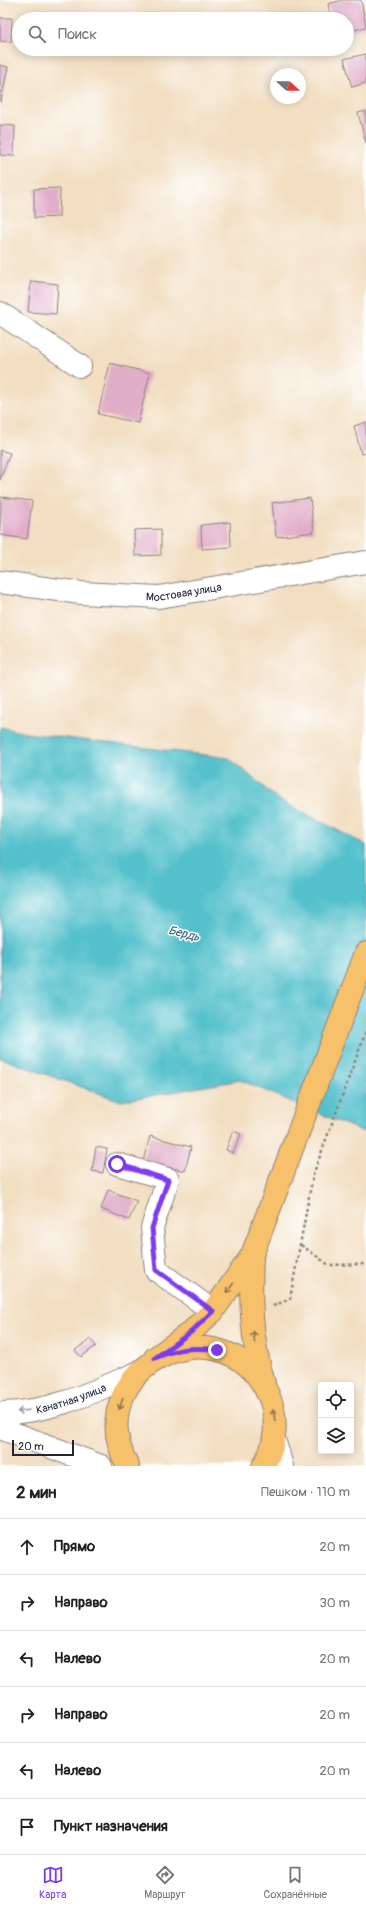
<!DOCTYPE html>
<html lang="ru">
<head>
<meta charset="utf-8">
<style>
  body { margin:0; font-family:Pangolin,sans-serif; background:#f2f2f2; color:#202124 }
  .controls { position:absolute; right:12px; bottom:12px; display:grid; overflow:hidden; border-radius:4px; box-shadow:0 2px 10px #0003 }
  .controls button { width:36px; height:36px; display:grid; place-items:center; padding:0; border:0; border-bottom:1px solid #e0e0e0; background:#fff; color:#202124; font:20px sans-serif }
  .compass { position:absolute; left:270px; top:68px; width:36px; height:36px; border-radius:50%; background:#fff; box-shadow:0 2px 10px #0003; rotate:111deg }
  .scale { position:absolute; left:12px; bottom:10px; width:62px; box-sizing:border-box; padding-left:4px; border:2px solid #22223b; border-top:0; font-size:11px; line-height:14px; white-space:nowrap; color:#22223b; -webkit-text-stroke:3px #fff; paint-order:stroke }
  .stop { position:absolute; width:12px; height:12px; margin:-9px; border:3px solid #7c3aed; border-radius:50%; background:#fff }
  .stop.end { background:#7c3aed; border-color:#fff; box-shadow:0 1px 4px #0008 }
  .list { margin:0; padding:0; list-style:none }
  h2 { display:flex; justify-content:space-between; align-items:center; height:52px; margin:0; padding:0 16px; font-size:17px }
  h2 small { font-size:13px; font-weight:400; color:#757577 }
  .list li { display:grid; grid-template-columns:26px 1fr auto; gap:12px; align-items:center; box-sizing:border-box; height:56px; padding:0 16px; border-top:1px solid #e0e0e0 }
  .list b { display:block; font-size:15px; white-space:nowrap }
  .list em { font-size:13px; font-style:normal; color:#757577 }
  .icon { flex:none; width:22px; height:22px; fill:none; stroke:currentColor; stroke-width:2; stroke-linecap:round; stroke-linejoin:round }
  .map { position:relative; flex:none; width:366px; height:1466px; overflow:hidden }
  .search { position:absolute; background:#fff; box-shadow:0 2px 10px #0003; left:12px; right:12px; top:12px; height:44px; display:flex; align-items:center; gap:10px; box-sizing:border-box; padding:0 14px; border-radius:22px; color:#757577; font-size:15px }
  .sheet { height:388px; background:#fff }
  nav { display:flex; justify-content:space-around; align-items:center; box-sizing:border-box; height:56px; border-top:1px solid #e0e0e0; background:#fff; font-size:11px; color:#757577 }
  nav a { display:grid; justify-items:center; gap:2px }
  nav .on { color:#7c3aed }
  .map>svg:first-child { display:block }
  .water { fill:#52c0cb; stroke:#3a7183 }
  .building { fill:#e1aeca }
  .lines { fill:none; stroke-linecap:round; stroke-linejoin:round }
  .minor-casing { stroke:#8a807e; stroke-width:24 }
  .major-casing { stroke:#8a807e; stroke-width:24 }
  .path { stroke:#8a807e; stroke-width:2.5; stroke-dasharray:3 3; stroke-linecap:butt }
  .minor { stroke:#fff; stroke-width:22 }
  .major { stroke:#f7c06b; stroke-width:22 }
  .oneway { stroke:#8c7153 }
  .oneway2 { stroke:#9c9ca7 }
  .route { stroke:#7c3aed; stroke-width:5 }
  .labels { text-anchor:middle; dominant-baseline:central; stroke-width:3; stroke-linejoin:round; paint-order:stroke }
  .street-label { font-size:11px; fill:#22223b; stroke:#fff }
  .water-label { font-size:12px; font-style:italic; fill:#356175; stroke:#fff }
</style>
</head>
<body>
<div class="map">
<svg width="366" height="1466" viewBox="0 0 366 1466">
  <rect width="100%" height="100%" fill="#fff"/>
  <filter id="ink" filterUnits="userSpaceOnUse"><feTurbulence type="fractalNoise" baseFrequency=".025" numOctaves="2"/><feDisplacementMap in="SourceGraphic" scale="8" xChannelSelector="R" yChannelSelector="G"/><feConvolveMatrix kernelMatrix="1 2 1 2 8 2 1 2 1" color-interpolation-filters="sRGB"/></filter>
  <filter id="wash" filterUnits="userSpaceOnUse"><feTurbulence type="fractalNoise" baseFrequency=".012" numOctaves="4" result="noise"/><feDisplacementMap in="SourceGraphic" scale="16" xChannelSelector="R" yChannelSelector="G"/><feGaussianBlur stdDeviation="0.9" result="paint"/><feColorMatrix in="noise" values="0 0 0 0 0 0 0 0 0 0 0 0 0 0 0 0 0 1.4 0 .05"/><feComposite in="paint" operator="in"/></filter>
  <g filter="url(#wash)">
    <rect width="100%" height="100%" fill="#f2dec1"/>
    <path class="water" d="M0 727 26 733 229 758 279 800 366 845V1133L240 1080 121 1101 0 1058Z"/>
    <g id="blocks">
      <g class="building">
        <path d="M343 0H361L366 27 347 32V19H331L328 4Z"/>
        <path d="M0 18H12L11 42 0 41Z"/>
        <path d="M366 54V83L352 87 344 59Z"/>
        <path d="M0 65 8 67 1 102H0Z"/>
        <path d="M366 111V143L358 113Z"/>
        <path d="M0 125 15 126 14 156 0 155Z"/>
        <path d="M60 188 59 217 34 218V189Z"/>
        <path d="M31 281 58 284 56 314 28 312Z"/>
        <path d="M110 363 150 373 138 423 98 414Z"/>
        <path d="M366 422V453L361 454 354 426Z"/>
        <path d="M0 450 10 453 0 480Z"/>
        <path d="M1 497 32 501 27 539 0 535Z"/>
        <path d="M310 498 314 532 276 537 272 503Z"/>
        <path d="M230 522 231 547 202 549 201 525Z"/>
        <path d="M161 529V555L135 556 134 530Z"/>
        <path d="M233 1131 241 1134 233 1153 226 1150Z"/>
        <path d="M150 1136 191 1147 185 1171 143 1161Z"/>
        <path d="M96 1147 107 1149 103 1173 92 1171Z"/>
        <path d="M108 1190 137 1201 129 1220 101 1209Z"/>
        <path d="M91 1339 96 1346 81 1357 75 1350Z"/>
      </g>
    </g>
  </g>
  <g filter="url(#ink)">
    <use href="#blocks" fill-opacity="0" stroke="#8a807e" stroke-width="1"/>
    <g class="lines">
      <g class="minor-casing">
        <g id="minor">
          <path d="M0 313 80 366"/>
          <path id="s1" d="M0 582 81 593 159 597 366 562"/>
          <path d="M117 1164 168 1179 152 1228 156 1270 213 1311"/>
          <path id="s2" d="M0 1413C49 1414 95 1391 139 1372"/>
          <path d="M0 1428 101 1466"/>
          <path d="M274 1439 282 1466"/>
        </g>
      </g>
      <g class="major-casing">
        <g id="major">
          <path d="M252 1257C250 1301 251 1340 264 1383"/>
          <path d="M155 1358 191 1332 213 1311 252 1255 366 953"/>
          <path d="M128 1466C74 1369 227 1293 270 1399 278 1420 276 1447 263 1466"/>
        </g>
      </g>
      <g class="path">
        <path d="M301 1245 329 1265 366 1264"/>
        <path d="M273 1306 290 1299 313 1175 366 1031"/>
      </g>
      <use href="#minor" class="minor"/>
      <use href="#major" class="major"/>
    </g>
    <defs><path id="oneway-shaft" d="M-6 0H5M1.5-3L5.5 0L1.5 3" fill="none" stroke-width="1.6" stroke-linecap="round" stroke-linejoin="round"/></defs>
    <g class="oneway">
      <use href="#oneway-shaft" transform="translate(230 1288) rotate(126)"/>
      <use href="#oneway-shaft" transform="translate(254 1337) rotate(-97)"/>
      <use href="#oneway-shaft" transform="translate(121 1404) rotate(107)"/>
      <use href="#oneway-shaft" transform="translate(274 1415) rotate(-99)"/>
    </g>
    <use class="oneway2" href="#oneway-shaft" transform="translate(23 1411) rotate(172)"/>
  </g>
  <g class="lines" filter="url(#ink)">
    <path class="route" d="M117 1164 168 1180 152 1228 156 1270 213 1311 191 1332 155 1358C179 1348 192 1347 217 1350"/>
  </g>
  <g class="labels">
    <g class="street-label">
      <text stroke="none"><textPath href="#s1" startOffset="185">Мостовая улица</textPath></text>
      <text stroke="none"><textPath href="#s2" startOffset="73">Канатная улица</textPath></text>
    </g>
    <g class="water-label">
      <text transform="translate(184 934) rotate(14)">Бердь</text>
    </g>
  </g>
</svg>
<div class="controls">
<button><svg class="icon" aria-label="locate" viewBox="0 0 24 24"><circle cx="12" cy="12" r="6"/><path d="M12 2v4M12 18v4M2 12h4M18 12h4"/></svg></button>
<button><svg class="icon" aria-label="layers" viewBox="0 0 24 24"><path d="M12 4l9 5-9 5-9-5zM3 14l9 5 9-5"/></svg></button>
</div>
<svg class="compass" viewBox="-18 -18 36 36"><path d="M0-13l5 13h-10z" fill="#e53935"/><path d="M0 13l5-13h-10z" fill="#757577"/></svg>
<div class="scale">20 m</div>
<div class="stop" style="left:117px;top:1164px"></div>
<div class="stop end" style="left:217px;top:1350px"></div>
<div class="search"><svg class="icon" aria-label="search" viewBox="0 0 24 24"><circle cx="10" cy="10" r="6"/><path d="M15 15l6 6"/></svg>Поиск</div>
</div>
<section class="sheet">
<h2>2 мин<small>Пешком · 110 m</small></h2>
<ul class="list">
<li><svg class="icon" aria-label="ahead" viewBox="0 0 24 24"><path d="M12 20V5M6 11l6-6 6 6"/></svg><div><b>Прямо</b></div><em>20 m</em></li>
<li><svg class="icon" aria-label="right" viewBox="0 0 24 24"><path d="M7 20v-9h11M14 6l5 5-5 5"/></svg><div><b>Направо</b></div><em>30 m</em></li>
<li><svg class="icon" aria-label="left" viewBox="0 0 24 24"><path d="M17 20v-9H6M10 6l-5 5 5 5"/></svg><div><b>Налево</b></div><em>20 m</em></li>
<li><svg class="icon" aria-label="right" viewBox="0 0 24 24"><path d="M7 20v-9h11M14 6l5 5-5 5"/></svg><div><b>Направо</b></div><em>20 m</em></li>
<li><svg class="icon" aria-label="left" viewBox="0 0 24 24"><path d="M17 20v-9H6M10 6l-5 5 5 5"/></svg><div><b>Налево</b></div><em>20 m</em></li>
<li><svg class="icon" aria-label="arrive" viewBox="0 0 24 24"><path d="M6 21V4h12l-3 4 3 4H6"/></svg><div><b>Пункт назначения</b></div></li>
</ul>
</section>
<nav>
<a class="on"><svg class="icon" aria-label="map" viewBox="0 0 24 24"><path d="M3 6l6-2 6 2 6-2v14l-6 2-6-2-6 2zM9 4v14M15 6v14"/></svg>Карта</a>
<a><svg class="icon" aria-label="directions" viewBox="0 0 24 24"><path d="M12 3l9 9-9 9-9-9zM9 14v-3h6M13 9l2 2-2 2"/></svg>Маршрут</a>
<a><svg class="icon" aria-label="saved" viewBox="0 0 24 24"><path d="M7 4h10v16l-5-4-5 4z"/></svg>Сохранённые</a>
</nav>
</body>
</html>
